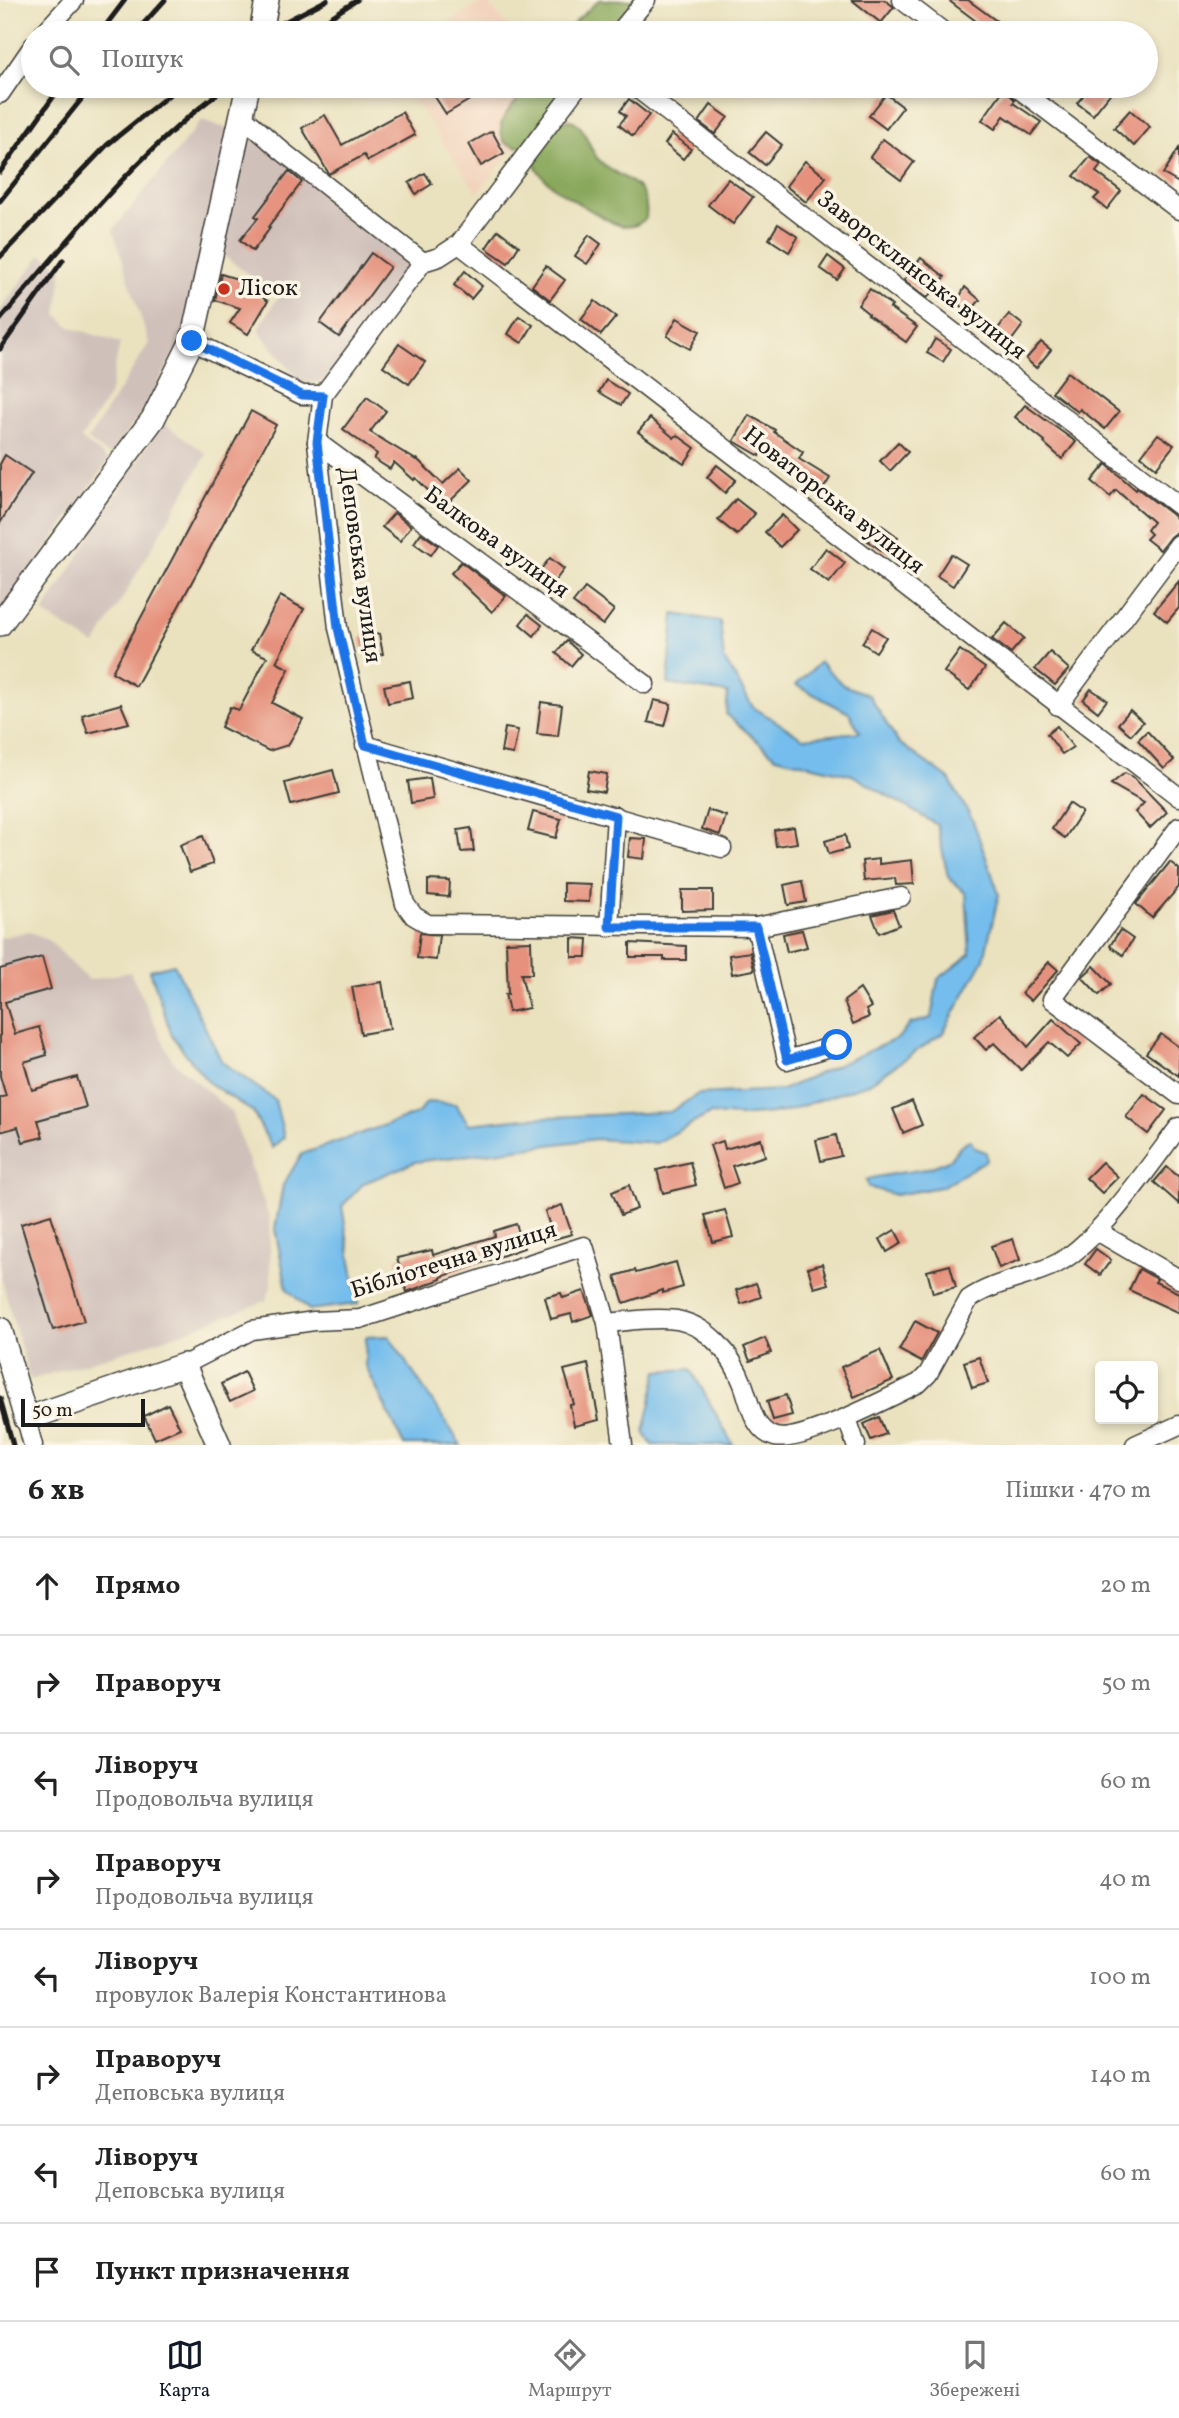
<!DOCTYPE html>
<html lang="uk">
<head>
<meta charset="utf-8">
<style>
  body { margin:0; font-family:Vollkorn,serif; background:#f2f2f2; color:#222 }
  .controls { position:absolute; right:21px; bottom:21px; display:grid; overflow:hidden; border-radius:7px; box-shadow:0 4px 10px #0003 }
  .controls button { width:63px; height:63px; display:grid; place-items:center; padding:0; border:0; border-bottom:2px solid #e0e0e0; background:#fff; color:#222; font:35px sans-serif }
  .scale { position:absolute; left:21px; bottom:18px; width:124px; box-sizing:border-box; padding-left:7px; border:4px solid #1c1c1c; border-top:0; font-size:19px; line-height:24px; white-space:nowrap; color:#1c1c1c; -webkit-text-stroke:5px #fcf5e5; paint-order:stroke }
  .stop { position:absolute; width:21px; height:21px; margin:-16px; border:5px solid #1a73e8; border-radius:50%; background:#fff }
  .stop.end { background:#1a73e8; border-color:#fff; box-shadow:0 2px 7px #0008 }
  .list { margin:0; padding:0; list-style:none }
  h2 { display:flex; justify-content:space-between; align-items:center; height:91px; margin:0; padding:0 28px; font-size:30px }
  h2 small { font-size:23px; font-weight:400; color:#767676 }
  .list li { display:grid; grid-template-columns:46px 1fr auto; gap:21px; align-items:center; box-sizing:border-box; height:98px; padding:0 28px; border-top:2px solid #e0e0e0 }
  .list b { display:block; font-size:26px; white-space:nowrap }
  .list p { margin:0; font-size:23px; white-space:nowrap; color:#767676 }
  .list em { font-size:23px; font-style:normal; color:#767676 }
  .icon { flex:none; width:38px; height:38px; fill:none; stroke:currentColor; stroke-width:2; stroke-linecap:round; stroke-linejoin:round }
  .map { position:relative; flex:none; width:1179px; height:1445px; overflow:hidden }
  .search { position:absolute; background:#fff; box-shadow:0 4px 10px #0003; left:21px; right:21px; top:21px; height:77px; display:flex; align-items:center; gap:18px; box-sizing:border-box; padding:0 24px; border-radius:38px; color:#767676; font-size:26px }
  .sheet { height:875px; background:#fff }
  nav { display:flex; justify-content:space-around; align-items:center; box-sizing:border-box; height:98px; border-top:2px solid #e0e0e0; background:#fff; font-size:19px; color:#767676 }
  nav a { display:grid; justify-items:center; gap:4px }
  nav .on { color:#111827 }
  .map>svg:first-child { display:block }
  .built { fill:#f2d4be }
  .industrial { fill:#cfc0ba }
  .forest { fill:#89a85c; stroke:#52623c; stroke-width:2 }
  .water { fill:#74bdec; stroke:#486c84; stroke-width:2 }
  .building { fill:#e5917d }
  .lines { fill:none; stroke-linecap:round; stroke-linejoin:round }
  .minor-casing { stroke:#3b3a34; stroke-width:21 }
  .tertiary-casing { stroke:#3b3a34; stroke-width:26 }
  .minor { stroke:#fff; stroke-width:18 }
  .tertiary { stroke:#fff; stroke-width:23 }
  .rail { stroke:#1c1c1c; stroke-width:5 }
  .route { stroke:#1a73e8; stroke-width:9 }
  .poi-dot { fill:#c8321e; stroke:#fcf5e5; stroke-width:2.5 }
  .labels { text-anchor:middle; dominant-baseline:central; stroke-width:7; stroke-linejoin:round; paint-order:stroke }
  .street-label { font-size:24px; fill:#1c1c1c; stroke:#fcf5e5 }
  .poi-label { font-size:24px; fill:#1c1c1c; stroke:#fcf5e5; text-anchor:start }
</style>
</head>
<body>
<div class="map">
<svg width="1179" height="1445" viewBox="0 0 1179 1445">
  <rect width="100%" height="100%" fill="#fcf5e5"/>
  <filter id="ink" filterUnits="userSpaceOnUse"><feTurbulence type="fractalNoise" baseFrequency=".0143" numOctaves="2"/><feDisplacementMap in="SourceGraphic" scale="14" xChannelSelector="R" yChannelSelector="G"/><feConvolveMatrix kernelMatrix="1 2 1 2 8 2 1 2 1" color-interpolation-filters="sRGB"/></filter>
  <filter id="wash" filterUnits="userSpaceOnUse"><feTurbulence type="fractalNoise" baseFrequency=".00686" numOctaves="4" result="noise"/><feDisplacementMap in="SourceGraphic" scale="28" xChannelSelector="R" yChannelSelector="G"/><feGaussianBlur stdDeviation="1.57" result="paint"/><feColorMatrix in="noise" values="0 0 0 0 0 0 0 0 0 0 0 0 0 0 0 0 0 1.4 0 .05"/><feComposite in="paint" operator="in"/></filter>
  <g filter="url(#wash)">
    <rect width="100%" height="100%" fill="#eae2bf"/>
    <g class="built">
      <path d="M485 0 514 33H431Z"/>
      <path d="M405 86H561L564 89 477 193Z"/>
    </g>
    <g class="industrial">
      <path d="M202 120 228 129 181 341 145 408 110 456 88 440 149 343 113 230Z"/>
      <path d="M256 138 410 267 326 381 302 384 258 330 278 297 224 256 239 142Z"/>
      <path d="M42 254 62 269 57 315 70 327 120 343 109 396 81 439 109 460 0 615V310Z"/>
      <path d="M162 422 207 454 95 645 43 613Z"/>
      <path d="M29 931 51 942 88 980 130 972 172 1060 231 1112 269 1217 271 1287 266 1301 167 1338 30 1380 0 1274V938Z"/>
    </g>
    <g class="forest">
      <path d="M599 0H635L615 33H566L576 21Z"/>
      <path d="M529 86H573L527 144 517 147 505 143C491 116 516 107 529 86Z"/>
      <path d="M570 120C585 123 588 147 598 159 617 181 651 178 646 218 635 229 625 228 613 223 595 212 530 181 535 158 537 147 553 132 560 122Z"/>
    </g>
    <g class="water">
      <path d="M674 614 720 621 724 659 753 707 803 738 860 732 849 713 796 685 820 662 843 685 869 695 898 742 949 779 973 821 999 894 984 959 943 1033 868 1084 784 1112 740 1116 710 1114 656 1143 596 1139 415 1162 364 1183 342 1206 358 1304 309 1310 287 1289 275 1229 283 1185 302 1154 417 1114 427 1102 455 1104 469 1124 525 1118 670 1112 698 1094 782 1090 898 1038 910 1024 931 1018 938 979 970 954 966 894 948 877 937 825 852 775 776 757 726 714 728 693 668 684Z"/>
      <path d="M174 964 222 1062 275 1100 284 1137 272 1148 253 1112 208 1082 172 1036 150 970Z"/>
      <path d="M970 1140 975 1148 986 1152 987 1160 941 1187 895 1195 868 1187 866 1180C892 1171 921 1174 946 1161 957 1156 955 1145 970 1140Z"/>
      <path d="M389 1336 461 1445H404L365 1365 366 1337Z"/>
      <path d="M691 1369 733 1445H652L644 1432 658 1371Z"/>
    </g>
    <g id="blocks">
      <g class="building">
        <path d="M852 0H885L894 7 881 23Z"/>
        <path d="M948 0H968L1013 33H992Z"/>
        <path d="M428 86H493L446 114Z"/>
        <path d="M1091 86H1116L1093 115 1077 103Z"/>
        <path d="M1004 89 1015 100 1013 103 1041 122 1031 135 1004 116 995 129 982 120Z"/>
        <path d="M886 94 903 107 886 129 869 116Z"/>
        <path d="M629 99 649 115 633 136 619 125 626 116 620 111Z"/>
        <path d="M711 105 728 117 715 134 699 122Z"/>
        <path d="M1130 110 1150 127 1134 146 1114 128Z"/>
        <path d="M402 112 415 135 368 161 364 155 329 174 302 128 325 115 342 145Z"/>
        <path d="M492 131 504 153 481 166 469 144Z"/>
        <path d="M766 132 782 145 765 165 749 152Z"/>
        <path d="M672 134 691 149 683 159 665 144Z"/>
        <path d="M883 139 914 162 901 180 870 157Z"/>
        <path d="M1179 148V183L1163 174Z"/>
        <path d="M1090 157 1101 165 1096 172 1121 191 1107 209 1094 199 1099 194 1074 176Z"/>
        <path d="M805 161 826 177 806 202 786 186Z"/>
        <path d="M289 171 302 182 268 227 270 228 253 251 240 240 258 218 255 216Z"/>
        <path d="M425 173 432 184 416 194 409 183Z"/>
        <path d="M728 179 753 197 733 224 708 205Z"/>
        <path d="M778 224 798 237 789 252 769 239Z"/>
        <path d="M498 230 519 246 508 263 486 248Z"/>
        <path d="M589 235 601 244 587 264 575 256Z"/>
        <path d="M371 253 390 267 339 337 320 323Z"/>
        <path d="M828 256 845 269 837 280 820 268Z"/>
        <path d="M921 258 945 277 927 298 904 280Z"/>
        <path d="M546 266 565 280 550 300 532 286Z"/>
        <path d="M465 271 482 286 471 299 454 285Z"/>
        <path d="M221 274 247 282 244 286 268 301 248 334 230 323 240 308 215 300Z"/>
        <path d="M965 287 980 300 969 313 957 302Z"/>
        <path d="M870 289 892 306 890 308 917 327 906 342 868 315 869 314 858 305Z"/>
        <path d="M595 301 616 317 601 335 581 319Z"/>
        <path d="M1009 314 1023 325 1008 345 994 334Z"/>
        <path d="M519 316 533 325 522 343 508 334Z"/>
        <path d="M677 318 700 331 690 349 667 336Z"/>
        <path d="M935 339 951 349 943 362 927 353Z"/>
        <path d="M1041 342 1051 350 1036 368 1026 359Z"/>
        <path d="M399 344 425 362 409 384 383 366Z"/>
        <path d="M1067 372 1119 412 1105 429 1080 409 1078 412 1052 392Z"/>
        <path d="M606 380 628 394 621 405 599 392Z"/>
        <path d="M367 397 386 411 370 432 416 460 417 459 443 484 460 468 472 480 444 507 416 478 414 480 394 462 390 469 374 459 377 454 343 429Z"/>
        <path d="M1025 405 1076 442 1062 459 1044 443 1045 441 1015 417Z"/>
        <path d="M251 411 276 425 136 686 112 672Z"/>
        <path d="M749 415 775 430 774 432 803 452 799 459 830 478 819 496 802 486 806 479 764 448 760 456 734 441Z"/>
        <path d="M650 418 674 438 677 435 695 448 684 464 638 432Z"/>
        <path d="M1158 434 1174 445 1156 468 1141 456Z"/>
        <path d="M898 442 908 452 890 471 880 461Z"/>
        <path d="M5 455 32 473 0 523V464Z"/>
        <path d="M1106 464 1136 490 1137 488 1179 520V530L1170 537 1160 550 1146 539 1151 534 1147 530 1153 522 1116 490 1110 497 1092 481Z"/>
        <path d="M717 465 736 480 725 493 707 477Z"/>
        <path d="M736 499 755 514 737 535 718 520Z"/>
        <path d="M394 513 411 526 400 541 382 527Z"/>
        <path d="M782 515 797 530 780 547 765 532Z"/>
        <path d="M880 524 898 537 887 554 868 541Z"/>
        <path d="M421 533 438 545 431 555 414 543Z"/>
        <path d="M826 548 845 563 829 583 810 569Z"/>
        <path d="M951 554 967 564 953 586 937 576Z"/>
        <path d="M550 558 564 569 549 589 534 578Z"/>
        <path d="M461 562 506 596 492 612 451 573Z"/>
        <path d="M1179 581V608L1167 622 1154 611Z"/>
        <path d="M585 588 614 610 603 625 573 603Z"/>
        <path d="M280 596 304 609 276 662 289 669 272 703 303 719 288 745 269 751 221 727 230 707 239 710 267 657 251 650Z"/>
        <path d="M528 614 542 625 534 636 520 624Z"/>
        <path d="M1006 623 1024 638 1011 653 992 639Z"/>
        <path d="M872 628 886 637 876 652 862 643Z"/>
        <path d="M379 634 383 654 365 657 361 638Z"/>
        <path d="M567 641 581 654 571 666 556 653Z"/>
        <path d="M960 650 985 668 969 690 944 672Z"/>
        <path d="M1050 652 1069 669 1055 685 1035 669Z"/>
        <path d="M410 681 413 698 388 703 384 686Z"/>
        <path d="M1091 689 1107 700 1098 712 1083 700Z"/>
        <path d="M654 700 671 704 665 726 648 722Z"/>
        <path d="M541 702 562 705 558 736 537 734Z"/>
        <path d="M121 704 129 723 88 733 82 715Z"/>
        <path d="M1130 710 1143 722 1131 735 1118 724Z"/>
        <path d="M1057 726 1073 747 1062 754 1047 734Z"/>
        <path d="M505 728 518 730 513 754 501 752Z"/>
        <path d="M1147 731 1174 760 1164 769 1138 740Z"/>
        <path d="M333 770 339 793 291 805 285 783Z"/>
        <path d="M589 771 607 774 604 792 586 789Z"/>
        <path d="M1125 773 1134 778 1167 812 1150 828 1135 812 1144 803 1111 784Z"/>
        <path d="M430 778 433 799 411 803 408 781Z"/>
        <path d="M1069 803 1082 812 1065 838 1052 829Z"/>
        <path d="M708 810 726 816 720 835 702 829Z"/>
        <path d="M533 812 561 819 556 838 528 831Z"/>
        <path d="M794 827 797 843 776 846 774 830Z"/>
        <path d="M471 828 474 851 461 852 458 830Z"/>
        <path d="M845 835 848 849 829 854 825 841Z"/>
        <path d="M203 836 213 864 190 872 180 845Z"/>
        <path d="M630 838 646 839 644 859 628 857Z"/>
        <path d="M879 859V864L912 860 914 884 896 885 895 878 864 881 862 861Z"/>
        <path d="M1170 862 1179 869V887L1152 918 1136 904Z"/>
        <path d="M428 880 450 881 449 897 428 895Z"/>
        <path d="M802 881 806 902 788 905 784 885Z"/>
        <path d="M563 883 590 884 589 902 563 901Z"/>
        <path d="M682 890H713V910L682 911Z"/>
        <path d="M893 910 899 925 879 933 872 915Z"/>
        <path d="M802 930 807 947 787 952 783 934Z"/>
        <path d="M1120 930 1133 939 1123 955 1110 946Z"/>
        <path d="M420 933 439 935 436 960 417 958Z"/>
        <path d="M572 938 588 939 587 957H572Z"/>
        <path d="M531 941 532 974H521L529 1008 509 1012 505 994H508L506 942Z"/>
        <path d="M630 943 686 946V960H664V957H630Z"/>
        <path d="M750 952 754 970 732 974 729 955Z"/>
        <path d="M42 957 51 989 5 1002 15 1034 39 1027 47 1055 24 1062 32 1090 77 1077 86 1107 38 1120 43 1137 23 1142 18 1127 0 1132V1098L6 1096 0 1076V969Z"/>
        <path d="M1049 962 1058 970 1031 1001 1022 993Z"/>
        <path d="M1094 966 1111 984 1099 995 1082 977Z"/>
        <path d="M382 982 390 1029 361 1034 352 987Z"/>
        <path d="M860 989 871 1007 866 1010 869 1017 853 1024 844 1001Z"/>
        <path d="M1000 1014 1028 1047 1053 1019 1081 1044 1067 1058 1049 1042 1021 1070 994 1043 986 1050 974 1037Z"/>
        <path d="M1161 1034 1179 1047V1076L1146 1053Z"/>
        <path d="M1144 1094 1166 1110 1148 1134 1126 1117Z"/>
        <path d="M912 1101 922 1125 903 1133 893 1109Z"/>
        <path d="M836 1135 841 1156 821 1161 816 1140Z"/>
        <path d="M761 1139 765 1156 732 1166 738 1183 724 1188 710 1145 723 1141 725 1149Z"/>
        <path d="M690 1162 696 1185 663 1193 657 1170Z"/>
        <path d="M1102 1162 1118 1177 1102 1193 1086 1178Z"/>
        <path d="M1167 1167 1179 1177V1204L1154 1182Z"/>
        <path d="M629 1185 637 1209 621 1215 612 1192Z"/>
        <path d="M562 1205 572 1234 554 1239 545 1211Z"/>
        <path d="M725 1210 733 1237 713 1242 705 1215Z"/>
        <path d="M51 1215 84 1321 53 1330 21 1224Z"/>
        <path d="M516 1224 524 1248 441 1277V1279L407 1292 397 1258 432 1250 433 1255 495 1236 494 1231Z"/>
        <path d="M895 1230 902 1243 887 1252 880 1239Z"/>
        <path d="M1013 1239 1020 1260 999 1268 991 1246Z"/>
        <path d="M1096 1249 1111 1260 1100 1275 1085 1264Z"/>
        <path d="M676 1262 683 1287 663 1293V1290L624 1303 615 1276 635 1270 636 1273Z"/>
        <path d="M822 1264 828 1284 814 1288 808 1268Z"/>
        <path d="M950 1265 956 1287 933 1293 927 1271Z"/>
        <path d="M1139 1269 1157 1279 1155 1282 1179 1293V1313L1129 1290Z"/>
        <path d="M756 1283 761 1297 741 1304 736 1290Z"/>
        <path d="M584 1291 593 1315 573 1322 571 1314 551 1319 545 1297 561 1293 563 1298Z"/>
        <path d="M915 1321 937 1333 921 1362 899 1350Z"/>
        <path d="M765 1338 771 1353 750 1361 744 1347Z"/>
        <path d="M880 1350 893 1380 854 1397 841 1367Z"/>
        <path d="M979 1357 988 1383 972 1388 964 1362Z"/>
        <path d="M588 1364 599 1420 574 1426 570 1405 574 1404 564 1370Z"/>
        <path d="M244 1372 253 1391 230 1402 221 1384Z"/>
        <path d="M786 1395 792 1415 773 1420 767 1401Z"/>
        <path d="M168 1404 180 1428 155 1439 144 1416Z"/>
        <path d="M879 1417 886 1434 871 1440 864 1424Z"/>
      </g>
    </g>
  </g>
  <g filter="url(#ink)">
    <use href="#blocks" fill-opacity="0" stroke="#3b3a34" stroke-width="2"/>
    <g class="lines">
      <g class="minor-casing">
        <g id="minor">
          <path d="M902 0 945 33"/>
          <path d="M44 33 74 0"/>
          <path d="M619 33 646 0"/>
          <path d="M578 86 459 244 439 257 423 262 323 395 317 442 338 628 405 904 414 916 428 924 756 927 901 897"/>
          <path d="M634 86 1179 506"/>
          <path d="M1015 86 1179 210"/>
          <path d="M0 94 33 46"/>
          <path d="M241 115 282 151 423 262"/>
          <path d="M459 244 1179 797"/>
          <path d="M192 341 302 395H323"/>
          <path d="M317 442 645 684"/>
          <path d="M1058 706 1179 544"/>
          <path d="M365 745 722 848"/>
          <path d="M1179 827 1052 999 1179 1095"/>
          <path d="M609 927 616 816"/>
          <path d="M756 927 787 1060 837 1045"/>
          <path d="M1097 1231 1179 1279"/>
          <path d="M607 1323C630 1321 654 1317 677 1320 709 1326 732 1355 743 1384 750 1402 753 1431 775 1437 802 1444 892 1396 919 1383L928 1374 969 1299C995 1281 1029 1278 1058 1263 1099 1241 1149 1166 1179 1127"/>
          <path d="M184 1365 252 1330 314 1321 360 1319 584 1246 607 1323 623 1445"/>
          <path d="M847 1418 856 1445"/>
          <path d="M26 1419 33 1445"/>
          <path d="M1135 1445 1179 1425"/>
        </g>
      </g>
      <g class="tertiary-casing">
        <g id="tertiary">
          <path d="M261 33 267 0"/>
          <path d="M0 624 153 419 192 341 248 86"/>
          <path d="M0 1329 26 1419 184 1365 219 1445"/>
        </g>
      </g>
      <use href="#minor" class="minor"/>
      <use href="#tertiary" class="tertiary"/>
      <g class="rail">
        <path d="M100 33 125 0"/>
        <path d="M135 33 165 0"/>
        <path d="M263 33 327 0"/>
        <path d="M306 33 357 0"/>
        <path d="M0 172 61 86"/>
        <path d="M0 201 92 86"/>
        <path d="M0 257 107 145 180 86"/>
        <path d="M0 320C71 237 139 150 228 86"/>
        <path d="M0 349 63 260"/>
        <path d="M0 1398 13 1445"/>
      </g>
    </g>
  </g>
  <g class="lines" filter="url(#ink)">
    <path class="route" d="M192 341 302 395 323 396 317 442 338 628 365 745 616 816 609 927H756L787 1060 837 1045"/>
  </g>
  <circle class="poi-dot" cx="224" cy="289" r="7"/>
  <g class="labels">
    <g class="street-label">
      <text transform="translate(921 276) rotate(38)">Заворсклянська вулиця</text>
      <text transform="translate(833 501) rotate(38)">Новаторська вулиця</text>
      <text transform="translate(496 543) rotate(36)">Балкова вулиця</text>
      <text transform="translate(359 565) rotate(82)">Деповська вулиця</text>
      <text transform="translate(454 1261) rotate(-17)">Бібліотечна вулиця</text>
    </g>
    <g class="poi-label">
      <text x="238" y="289">Лісок</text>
    </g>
  </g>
</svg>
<div class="controls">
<button><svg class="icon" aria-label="locate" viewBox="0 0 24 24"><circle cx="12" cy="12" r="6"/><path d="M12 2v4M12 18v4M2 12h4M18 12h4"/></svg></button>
</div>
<div class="scale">50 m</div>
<div class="stop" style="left:837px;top:1045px"></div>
<div class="stop end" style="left:192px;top:341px"></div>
<div class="search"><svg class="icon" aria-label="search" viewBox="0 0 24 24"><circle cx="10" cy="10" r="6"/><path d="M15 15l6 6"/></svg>Пошук</div>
</div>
<section class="sheet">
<h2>6 хв<small>Пішки · 470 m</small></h2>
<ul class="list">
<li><svg class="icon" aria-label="ahead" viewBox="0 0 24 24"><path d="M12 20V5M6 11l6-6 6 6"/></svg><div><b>Прямо</b></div><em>20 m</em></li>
<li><svg class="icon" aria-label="right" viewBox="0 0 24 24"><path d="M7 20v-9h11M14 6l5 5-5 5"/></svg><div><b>Праворуч</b></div><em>50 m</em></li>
<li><svg class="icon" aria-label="left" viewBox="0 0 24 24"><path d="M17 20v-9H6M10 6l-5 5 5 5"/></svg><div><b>Ліворуч</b><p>Продовольча вулиця</p></div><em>60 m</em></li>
<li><svg class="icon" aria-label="right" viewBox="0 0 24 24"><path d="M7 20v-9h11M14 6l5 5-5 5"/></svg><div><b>Праворуч</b><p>Продовольча вулиця</p></div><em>40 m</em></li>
<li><svg class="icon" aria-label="left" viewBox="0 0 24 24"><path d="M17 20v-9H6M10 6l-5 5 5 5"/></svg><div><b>Ліворуч</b><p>провулок Валерія Константинова</p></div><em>100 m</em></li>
<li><svg class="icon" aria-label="right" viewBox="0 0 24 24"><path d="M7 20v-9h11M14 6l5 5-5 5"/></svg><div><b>Праворуч</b><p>Деповська вулиця</p></div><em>140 m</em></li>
<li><svg class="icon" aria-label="left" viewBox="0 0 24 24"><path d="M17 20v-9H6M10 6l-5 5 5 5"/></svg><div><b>Ліворуч</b><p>Деповська вулиця</p></div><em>60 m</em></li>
<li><svg class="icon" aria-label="arrive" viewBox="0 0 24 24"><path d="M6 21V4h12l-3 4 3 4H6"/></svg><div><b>Пункт призначення</b></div></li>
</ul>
</section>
<nav>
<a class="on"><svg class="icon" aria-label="map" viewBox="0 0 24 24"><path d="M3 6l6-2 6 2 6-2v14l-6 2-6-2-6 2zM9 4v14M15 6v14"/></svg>Карта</a>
<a><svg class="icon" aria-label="directions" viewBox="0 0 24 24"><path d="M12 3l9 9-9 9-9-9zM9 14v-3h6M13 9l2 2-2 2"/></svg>Маршрут</a>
<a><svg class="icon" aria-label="saved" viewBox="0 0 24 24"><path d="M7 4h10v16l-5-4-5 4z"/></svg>Збережені</a>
</nav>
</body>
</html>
